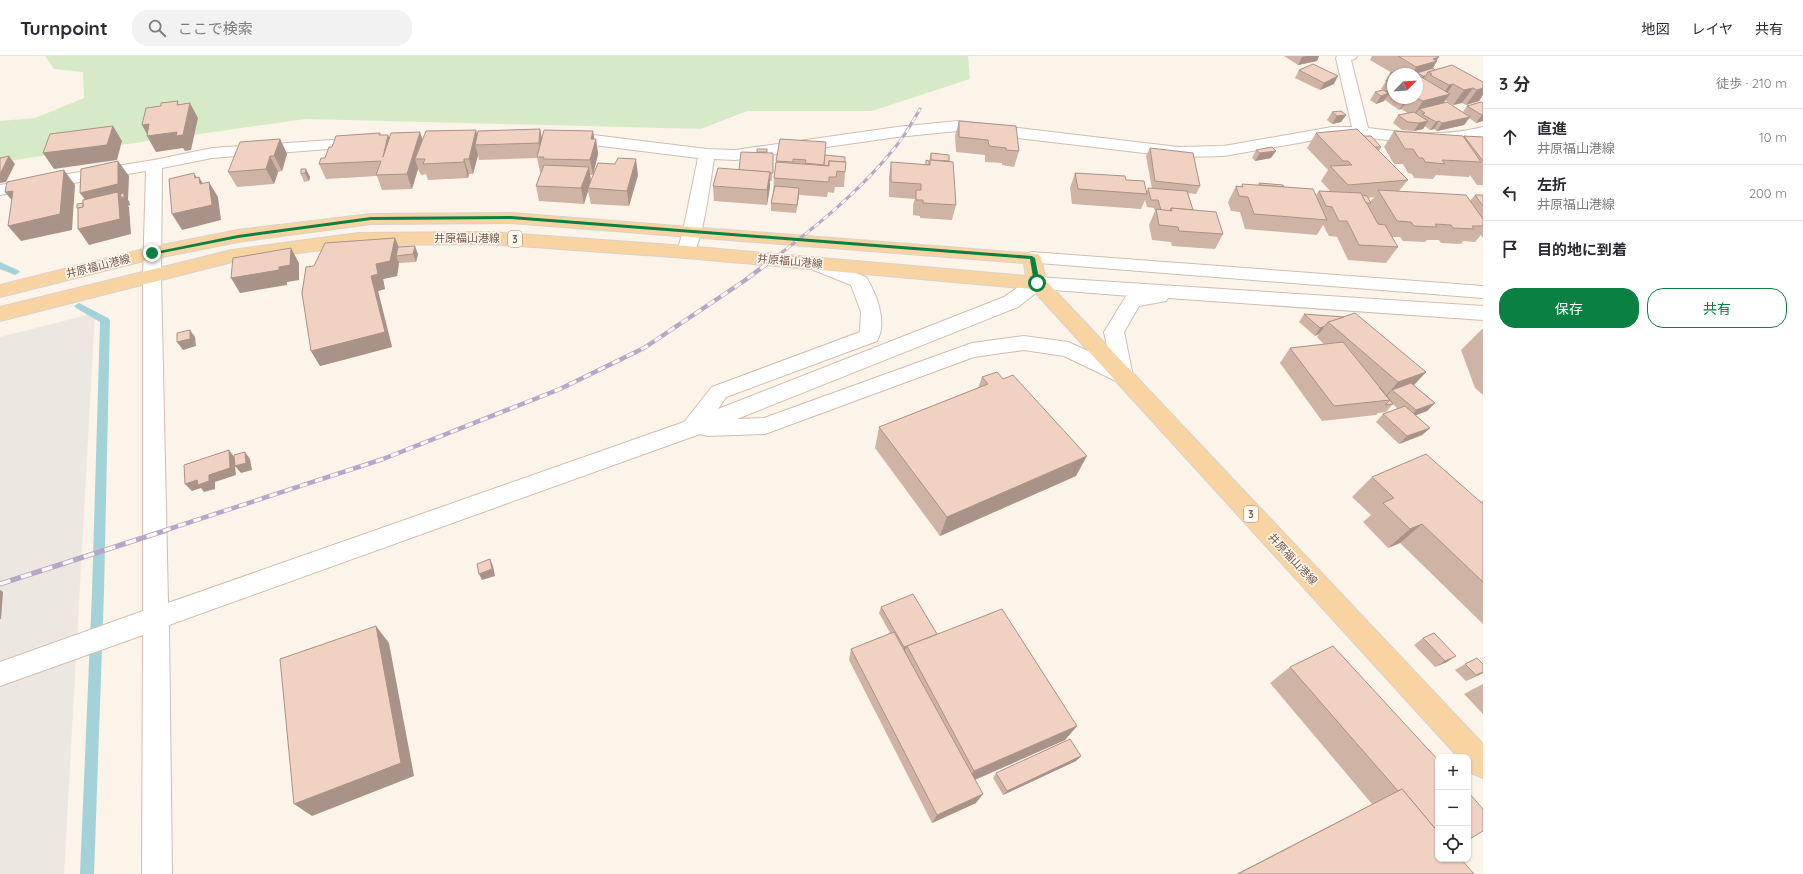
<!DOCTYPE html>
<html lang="ja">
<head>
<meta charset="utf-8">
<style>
  body { margin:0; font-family:Quicksand,"Noto Sans JP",sans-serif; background:#f2f2f3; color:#2b2b33 }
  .controls { position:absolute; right:12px; bottom:12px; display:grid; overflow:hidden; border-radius:8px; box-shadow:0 1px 3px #0004 }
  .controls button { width:36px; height:36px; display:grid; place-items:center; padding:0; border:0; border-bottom:1px solid #e1e1e2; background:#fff; color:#2b2b33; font:20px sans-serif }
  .compass { position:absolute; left:1387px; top:12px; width:36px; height:36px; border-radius:50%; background:#fff; box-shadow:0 1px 3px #0004; rotate:65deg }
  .stop { position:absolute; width:12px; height:12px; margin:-9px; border:3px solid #0b8043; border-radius:50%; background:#fff }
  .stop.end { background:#0b8043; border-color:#fff; box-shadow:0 1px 4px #0008 }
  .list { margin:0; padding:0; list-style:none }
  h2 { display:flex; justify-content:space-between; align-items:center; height:52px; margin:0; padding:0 16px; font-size:17px }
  h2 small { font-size:13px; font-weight:400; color:#7c7c81 }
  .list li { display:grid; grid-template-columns:26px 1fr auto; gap:12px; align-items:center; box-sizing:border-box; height:56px; padding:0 16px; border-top:1px solid #e1e1e2 }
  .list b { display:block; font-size:15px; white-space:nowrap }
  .list p { margin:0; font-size:13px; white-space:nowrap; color:#7c7c81 }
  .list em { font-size:13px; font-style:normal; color:#7c7c81 }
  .actions { display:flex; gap:8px; padding:12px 16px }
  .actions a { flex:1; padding:9px 0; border:1px solid #0b8043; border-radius:16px; text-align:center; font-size:14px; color:#0b8043 }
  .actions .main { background:#0b8043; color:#fff }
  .icon { flex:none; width:22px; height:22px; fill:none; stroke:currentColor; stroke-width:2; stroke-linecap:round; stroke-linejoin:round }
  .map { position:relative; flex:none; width:1483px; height:818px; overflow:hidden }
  header { display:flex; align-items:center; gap:24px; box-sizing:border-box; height:56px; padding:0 20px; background:#fff; border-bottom:1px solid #e1e1e2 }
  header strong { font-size:19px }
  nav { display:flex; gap:22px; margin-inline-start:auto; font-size:14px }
  .search { width:280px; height:36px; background:#f2f2f3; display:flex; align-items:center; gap:10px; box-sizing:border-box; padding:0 14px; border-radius:16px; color:#7c7c81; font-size:15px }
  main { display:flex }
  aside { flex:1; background:#fff }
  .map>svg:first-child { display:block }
  .industrial { fill:#ede7e2 }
  .green { fill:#d7eac7 }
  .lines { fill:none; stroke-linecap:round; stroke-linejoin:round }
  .stream { fill:#a3d3d8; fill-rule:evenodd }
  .minor-casing { stroke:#d1bdb1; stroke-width:2 }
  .major-casing { stroke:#d9d1cd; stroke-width:2 }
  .minor { fill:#fff; fill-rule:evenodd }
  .major { fill:#f9d4a3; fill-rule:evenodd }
  .rail-far2-casing { stroke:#b6a6c7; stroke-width:3 }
  .rail-far1-casing { stroke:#b6a6c7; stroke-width:4.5 }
  .rail-casing { stroke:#b6a6c7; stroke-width:5 }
  .rail-far2 { stroke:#fff8ef; stroke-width:2; stroke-dasharray:6; stroke-linecap:butt }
  .rail-far1 { stroke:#fff8ef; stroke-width:3; stroke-dasharray:8; stroke-linecap:butt }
  .rail { stroke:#fff8ef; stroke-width:3.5; stroke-dasharray:11; stroke-linecap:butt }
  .wall { fill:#cfb4a6; fill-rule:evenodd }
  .shaded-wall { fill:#a99287 }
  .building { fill:#f1d1c1; stroke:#a99287 }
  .route { fill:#0b8043 }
  .labels { text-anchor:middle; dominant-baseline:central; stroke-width:3; stroke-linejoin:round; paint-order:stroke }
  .shield { fill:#fff8ef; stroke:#a0897d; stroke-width:1 }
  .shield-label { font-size:10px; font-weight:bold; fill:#77594c }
  .street-label { font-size:11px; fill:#77594c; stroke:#fff8ef }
</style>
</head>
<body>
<header>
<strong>Turnpoint</strong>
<div class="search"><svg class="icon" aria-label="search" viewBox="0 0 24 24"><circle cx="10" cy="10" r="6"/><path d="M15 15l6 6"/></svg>ここで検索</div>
<nav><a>地図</a><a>レイヤ</a><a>共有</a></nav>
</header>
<main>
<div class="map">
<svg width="1483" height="818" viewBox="0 0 1483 818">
  <rect width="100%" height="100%" fill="#fcf4e9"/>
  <path class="industrial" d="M95 257 64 818H0V281Z"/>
  <path class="green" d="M45 0H968L970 23 872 55H747L701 73 306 63 0 106V65L35 62 84 42 83 16 54 13Z"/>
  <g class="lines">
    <g class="stream">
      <path d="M0 206 18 214 20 216 15 219 0 213Z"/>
      <path d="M79 247 108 262 110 264 104 536 94 818H80L92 536 100 266 76 252 74 250Z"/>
    </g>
    <g class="minor-casing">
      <g id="minor">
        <path d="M1337 0H1357L1355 3 1351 4 1368 72C1407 77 1444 81 1483 71V81L1468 85 1438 88 1407 86 1361 81H1332L1224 100 1178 101 958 75 897 81 735 104 714 103C710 126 704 182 692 200L686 202 680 200 677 196 683 175 698 102 585 88 560 86 558 83 560 80 585 78 707 93 735 94 897 71 958 65 1178 91 1224 90 1332 71H1352L1336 2Z"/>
        <path d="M362 82 368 84 370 87 368 90 212 102 162 112 161 219 168 547 684 366 712 331 860 276 861 256 851 229 806 211 803 207 806 203 812 201 866 221C876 237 888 266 877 285L726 341 718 353 1004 241 1030 223 1037 221 1483 250V264L1168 242 1166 245 1139 250 1124 276 1133 320 1130 325 1123 327 1116 325 1064 300 1024 294 974 301 765 378 707 380 700 378 169 569 172 818H142L143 579 0 630V606L143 555V219L146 115 0 139V129L154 104 212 92ZM1041 233 1130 240H1126L1104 276 1110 305 1068 286 1024 280 972 287 764 362 737 363 1018 251Z"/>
        <path d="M1032 196 1483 230V242L1026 206 1023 202 1026 198Z"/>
      </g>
    </g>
    <g class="major-casing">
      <path id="major" d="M511 157 1038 198 1041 202 1046 225 1483 688V722L1473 718 1468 712V701H1458L1032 233 686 202 490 188 358 189 232 206 0 265V251L232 194 358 177 490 176 686 190 1026 220 1024 207 511 167 371 168 238 186 152 203 0 241V229L152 191 238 174 371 158Z"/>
    </g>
    <use href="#minor" class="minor"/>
    <use href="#major" class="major"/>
    <g class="rail-far2-casing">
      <path id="rail-far2" d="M767 208C814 172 860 136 897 89 906 78 913 65 920 53"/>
    </g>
    <g class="rail-far1-casing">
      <path id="rail-far1" d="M163 475 383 403 560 333 644 292 744 225 768 207"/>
    </g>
    <g class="rail-casing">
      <path id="rail" d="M0 528 167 474"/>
    </g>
    <use href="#rail-far2" class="rail-far2"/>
    <use href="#rail-far1" class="rail-far1"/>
    <use href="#rail" class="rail"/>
  </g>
  <g class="wall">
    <path d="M1284 0H1319L1317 5 1298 9Z"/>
    <path d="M1372 0H1437V5L1433 12 1435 14 1483 26 1479 45 1466 49 1462 47 1453 49 1445 44 1443 47 1463 56 1467 50 1481 46 1483 65 1476 67 1469 62 1464 69 1437 75 1434 73 1430 74 1425 70 1423 73 1414 75 1402 74 1393 67 1398 59 1408 57 1401 53 1399 54 1385 44 1384 45 1376 48 1370 44 1375 36 1383 34 1381 33 1386 25H1385L1390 17H1392L1370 4ZM1393 18H1417V42H1393Z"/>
    <path d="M1299 14 1334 28 1320 34 1295 22Z"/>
    <path d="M1332 56 1346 59 1341 66 1332 68 1327 64Z"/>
    <path d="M959 65 1019 95 1014 111 1002 109V107L985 106V99L956 96 955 80Z"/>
    <path d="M540 73 542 82 596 83 598 98 593 119H590L591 124 638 119 629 150 591 148 588 135 584 148 539 145 536 130 541 116H540L537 102 479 104 478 99 473 118H469L468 122 428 124 426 118 421 119 418 113 412 133 382 134 377 120 326 123 319 108 325 102 332 91 380 79 389 82 423 85 477 78Z"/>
    <path d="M1394 75 1463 81 1464 80 1483 81V129H1477L1470 119 1469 121 1436 119 1433 123 1414 122 1412 118 1408 117 1403 108H1394L1384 91Z"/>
    <path d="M1316 77 1364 80 1381 91 1379 95 1408 124 1399 135 1470 145 1475 139H1483V182L1481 179 1475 186 1463 185 1461 188 1441 187 1439 184H1427L1425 186 1403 185 1400 181H1392L1398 191 1386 207 1348 204 1337 181 1329 180 1323 169 1317 179 1245 173 1240 156 1231 155 1228 146 1236 130 1241 131 1242 128 1258 129 1259 127 1284 131 1316 139 1319 135H1330L1321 125 1328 114 1307 92ZM1374 141 1370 146 1368 142Z"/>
    <path d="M280 83 287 98 282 115 278 116 274 128 237 131 228 116Z"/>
    <path d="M780 83 826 86 824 109 845 106V116L844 131H835L834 137 828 136 827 141 799 139 796 157 771 155V147L773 137 774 122Z"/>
    <path d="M1150 92 1200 130 1196 138 1188 137 1193 154 1223 178 1215 193 1172 190 1171 186 1152 184 1149 169 1155 155 1154 152 1147 151 1145 144 1141 153 1072 148 1070 132 1075 117 1126 124 1147 135 1148 132 1152 133 1146 100Z"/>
    <path d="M757 93H767L766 97H773L772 125H770V131L767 149 714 145 713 130 739 114 757 97Z"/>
    <path d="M1256 94 1271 102 1255 105 1252 102Z"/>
    <path d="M931 97 949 105 956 149 952 164 920 162V160L913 159V149L915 143 889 141V121L891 106 926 109V104L929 105Z"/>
    <path d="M301 113 310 121 309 125 304 126 301 118Z"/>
    <path d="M395 182 399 191 418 198 416 206 399 207 397 220 383 223 385 233 378 235 392 291 320 310 311 295 314 210Z"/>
    <path d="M1304 258 1344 261 1426 316 1414 329 1435 347 1427 355 1415 359 1430 372 1422 379 1399 388 1376 366 1383 358 1398 353 1393 348 1386 356 1378 357 1376 359 1322 365 1280 307 1290 292 1324 288 1317 281 1319 278 1315 280 1299 266Z"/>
    <path d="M1482 273H1483V339L1475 332 1461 294Z"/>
    <path d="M982 321 1076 420 940 480 875 392 879 371 978 332Z"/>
    <path d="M1372 421 1481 446 1483 444V568L1400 487 1388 492 1363 466 1371 459 1352 441Z"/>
    <path d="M881 551 937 578 1077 670 1065 684 975 724 976 747 932 767 849 604 851 593 890 577 879 557Z"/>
    <path d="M1423 582 1447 606 1435 611 1414 589Z"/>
    <path d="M1465 608H1483V617L1466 625 1455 614Z"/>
    <path d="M1290 611 1438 704V803L1474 818H1236L1372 748 1270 627Z"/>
    <path d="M1483 628V658L1464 638Z"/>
    <path d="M1081 700 1076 705 1003 739 993 722 996 717Z"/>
  </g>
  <g class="shaded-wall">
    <path d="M1307 0H1319L1317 5 1298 9 1302 1Z"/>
    <path d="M1439 1 1436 5H1437L1430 16H1428L1419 30 1423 20 1417 17 1416 18H1412L1416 11 1433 3Z"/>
    <path d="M1338 20 1334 28 1320 34 1324 27Z"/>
    <path d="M1453 28 1446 39 1450 38 1439 53H1419L1415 60H1413L1423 45 1442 40 1449 29Z"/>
    <path d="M1473 32 1462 47 1453 49 1464 34Z"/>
    <path d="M1483 32V39L1479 45 1466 49 1477 34Z"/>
    <path d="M1389 37 1384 45 1376 48 1381 40Z"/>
    <path d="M1407 42H1409L1401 53 1399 54Z"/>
    <path d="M190 47 198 62 191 94 185 95 183 92 156 96 147 80H148L142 69 149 68Z"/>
    <path d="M1346 59 1341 66 1332 68 1337 60Z"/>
    <path d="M1482 59H1483V65L1476 67Z"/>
    <path d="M1470 61 1464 69 1437 75 1442 67Z"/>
    <path d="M1428 65 1423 73 1414 75 1419 67Z"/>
    <path d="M1439 65 1434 73 1430 74 1436 66Z"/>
    <path d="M113 70 122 85 117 104 54 113 43 97Z"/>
    <path d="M540 73 543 88 541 101 539 87Z"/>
    <path d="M476 74 480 89H475L478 99 473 118 469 103Z"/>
    <path d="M593 75 595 86 596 83 598 98 593 119 590 104 591 83Z"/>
    <path d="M420 76 425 91 415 103 418 113 412 133 407 118Z"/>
    <path d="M380 77 385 92 388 79 394 94 388 116 379 79Z"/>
    <path d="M280 83 287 98 282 115 274 100Z"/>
    <path d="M1276 95 1271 102 1255 105 1260 97Z"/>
    <path d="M9 100 15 108 6 126 0 127V118Z"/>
    <path d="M270 100 278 116 274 128 266 113Z"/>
    <path d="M464 103 469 118 468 122 464 106Z"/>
    <path d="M636 103 638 119 629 150 627 135Z"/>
    <path d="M118 105 129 120 128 144 129 145 130 149 128 150 129 151 131 178 89 189 78 173 83 160 77 152 89 149 80 137Z"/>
    <path d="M589 111 591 126 588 132V135L584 148 581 132Z"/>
    <path d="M306 113 310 121 309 125 305 117Z"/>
    <path d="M64 114 75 129 72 174 21 185 8 170Z"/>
    <path d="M770 116V131L767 149V134Z"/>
    <path d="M194 117 199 125V121L208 136V143L195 122Z"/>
    <path d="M209 126 218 141 221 164 182 174 172 158Z"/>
    <path d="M799 132V140L796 157 797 149Z"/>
    <path d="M13 135 18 152 5 136Z"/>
    <path d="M395 182 401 197 396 200 399 207 397 220 383 223 385 233 378 235 392 291 320 310 311 295 371 220 376 208Z"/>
    <path d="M415 190 418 198 416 206 413 198Z"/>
    <path d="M291 192 299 207V224L287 226V229L240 237 231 222 279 211Z"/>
    <path d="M1325 270 1319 278 1315 280 1320 272Z"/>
    <path d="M190 274 195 281 196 290 183 294 177 286Z"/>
    <path d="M1426 316 1413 330 1392 334 1387 340 1385 341 1398 326Z"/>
    <path d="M1435 347 1427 355 1409 362 1416 354Z"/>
    <path d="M1430 372 1422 379 1399 388 1407 380Z"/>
    <path d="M229 394 235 402 245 396 250 403 252 414 241 417 235 410 236 419 215 426V433L204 436 201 432 192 435 185 428 209 419Z"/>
    <path d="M1087 400 1076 420 940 480 947 461Z"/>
    <path d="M1422 468 1400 487 1388 492 1410 473Z"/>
    <path d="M490 503 493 510 495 520 482 524 479 518Z"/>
    <path d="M0 534 3 536 1 563H0Z"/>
    <path d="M376 570 389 587 414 720 312 760 294 748Z"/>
    <path d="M907 590 904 596 902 597 904 591Z"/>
    <path d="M1456 600 1447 606 1435 611 1445 605Z"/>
    <path d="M1483 616V617L1479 619 1466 625Z"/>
    <path d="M1077 670 1065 684 965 728 974 715Z"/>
    <path d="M1081 700 1076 705 1003 739 1007 735Z"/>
    <path d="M983 738 976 747 932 767 937 759Z"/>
  </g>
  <g class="building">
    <path d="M1398 0H1437L1439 1 1433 3 1437 5 1416 11Z"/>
    <path d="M1313 8 1338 20 1324 27 1299 14Z"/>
    <path d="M1452 9 1483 26V32L1477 34 1473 32 1464 34 1453 28 1449 29 1430 19 1432 18 1428 16Z"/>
    <path d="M1433 12 1435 14 1428 16 1426 20H1423L1417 17Z"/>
    <path d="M1395 16 1398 18H1393V19L1390 17Z"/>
    <path d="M1410 17H1415L1417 18H1405Z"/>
    <path d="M1417 19H1418L1450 38 1423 45 1417 42Z"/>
    <path d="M1392 23 1393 24V25L1390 26 1389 27 1386 25Z"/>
    <path d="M1383 34 1389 37 1381 40 1375 36Z"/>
    <path d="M178 45 177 49 190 47 183 79 176 80 177 76 147 80 149 68 142 69 146 52 161 50V47Z"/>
    <path d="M1447 46 1470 61 1442 67 1439 65 1436 66 1422 58 1425 57 1419 53Z"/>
    <path d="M1481 46 1483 47V59H1482L1467 50Z"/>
    <path d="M1341 55 1346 59 1337 60 1332 56Z"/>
    <path d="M1414 56 1428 65 1419 67 1408 66 1398 59Z"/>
    <path d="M959 65 1016 70 1019 95 1006 94V92L989 90 988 84 959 81Z"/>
    <path d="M113 70 107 89 43 97 50 78Z"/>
    <path d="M540 73 539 87 475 89 478 75Z"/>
    <path d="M1357 73 1408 124 1348 129 1330 110 1352 109 1348 105H1343L1316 77Z"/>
    <path d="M476 74 469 103H464V106L423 108 425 103H415L426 75Z"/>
    <path d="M544 74 593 75 591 83H596L590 104 543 103 544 101H537Z"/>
    <path d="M1394 75 1463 80 1481 106 1442 104 1445 108 1425 106 1423 102H1419L1413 93H1405Z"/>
    <path d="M420 76 407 118 376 119 381 105 319 108 321 102H325L329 91H332L336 80 380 77 379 79H388L383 101 391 77Z"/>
    <path d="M1364 80H1371L1381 91H1375Z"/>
    <path d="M1464 80 1483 81V105Z"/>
    <path d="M280 83 274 100H270L266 113 228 116 240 86Z"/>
    <path d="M780 83 826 86 824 109 805 107 806 104 793 103V106L776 105Z"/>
    <path d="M1272 91 1276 95 1260 97 1256 94Z"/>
    <path d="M1150 92 1193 97 1200 130 1155 125Z"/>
    <rect x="757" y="93" width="10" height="3"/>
    <path d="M741 96 773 97V117H770V116L739 114Z"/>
    <path d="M931 97 949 99V105L931 104Z"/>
    <path d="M825 99 845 101V106L829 105 828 110 824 109Z"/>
    <path d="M9 100 0 118V102Z"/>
    <path d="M618 102 636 103 627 135 588 132 598 107 615 108Z"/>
    <path d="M926 104 929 105V109H926Z"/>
    <path d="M930 104 953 106 956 149 923 147V144H916V134H921V128L891 126V106L930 109Z"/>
    <path d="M118 105V128L80 137 81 113Z"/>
    <path d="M829 105 846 106 845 116 837 115 836 121H829V126L774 122 776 106 829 110Z"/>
    <path d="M544 109 589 111 581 132 536 130Z"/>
    <path d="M718 112 770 116 767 134 713 130Z"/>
    <path d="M301 113H306L305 117 301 118Z"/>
    <path d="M64 114 60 158 8 170 13 135 5 136 7 126Z"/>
    <path d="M194 117 195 122 199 121 200 128 209 126 212 149 172 158 169 123Z"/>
    <path d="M1075 117 1125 120 1126 124 1144 125 1147 138 1078 133Z"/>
    <path d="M1259 127 1283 129 1284 131 1260 129Z"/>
    <path d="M1242 128 1313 133 1327 164 1254 158 1248 141 1239 140 1236 130 1243 131Z"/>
    <path d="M775 130 799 132 797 149 771 147Z"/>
    <path d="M1148 132 1187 135 1193 154 1171 152 1170 155 1161 154 1158 144H1151Z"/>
    <path d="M1378 134 1466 139 1483 163V170H1472L1474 173 1453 172 1451 169 1435 168 1437 171 1414 170 1411 166 1397 165Z"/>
    <path d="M1319 135 1361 137 1378 168 1385 169 1398 191 1359 189 1347 165H1339L1332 151 1326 150Z"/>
    <path d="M118 136 120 163 78 173V152L83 151V144Z"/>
    <path d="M124 137V141L122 142 120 138Z"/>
    <path d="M1362 139 1367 140 1371 147H1366Z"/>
    <path d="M1475 139H1483V150Z"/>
    <path d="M83 147V151L77 152V148Z"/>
    <path d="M1171 152 1216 156 1223 178 1179 175 1178 171 1159 169 1156 153 1172 155Z"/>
    <path d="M395 182 390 205 376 208 378 218 371 220 385 276 311 295 302 237 306 211 314 210 325 187Z"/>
    <path d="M415 190 413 198 396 200 398 191Z"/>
    <path d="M291 192 290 209 279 211V214L231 222 233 202Z"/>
    <path d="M1355 257 1426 316 1398 326 1328 266Z"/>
    <path d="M1304 258 1344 261 1328 266 1325 270 1320 272Z"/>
    <path d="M190 274V283L177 286V277Z"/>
    <path d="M1343 286 1390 344 1334 350 1290 292Z"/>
    <path d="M997 316 1003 323 1013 319 1087 400 947 461 879 371 988 328 982 321Z"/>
    <path d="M1411 327 1435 347 1416 354 1392 334Z"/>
    <path d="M1379 331 1393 348 1385 349 1390 344Z"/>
    <path d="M1405 350 1430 372 1407 380 1383 358Z"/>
    <path d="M229 394 230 412 209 419V425L198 429 197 424 185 428 184 409Z"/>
    <path d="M245 396 246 407 235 410 234 399Z"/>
    <path d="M1426 398 1483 448V526L1422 468 1410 473 1383 447 1394 442 1372 421Z"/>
    <path d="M490 503 492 513 479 518 477 508Z"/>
    <path d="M913 538 937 578 907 590 904 591 881 551Z"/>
    <path d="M1002 553 1077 670 974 715 907 590Z"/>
    <path d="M376 570 401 707 294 748 280 603Z"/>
    <path d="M894 576 983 738 937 759 851 593Z"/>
    <path d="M1434 577 1456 600 1445 605 1423 582Z"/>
    <path d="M1333 590 1438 704V776L1402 733 1398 735 1290 611Z"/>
    <path d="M1477 602 1483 608V616L1476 619 1465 608Z"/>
    <path d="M1070 683 1081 700 1007 735 996 717Z"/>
    <path d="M1402 733 1438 776V803H1461L1474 818H1238Z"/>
    <path d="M1468 736 1483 753V775L1468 784Z"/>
  </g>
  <path class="route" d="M511 160 1032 200 1035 202 1040 227 1037 229 1034 227 1030 203 511 163 371 164 238 182 152 199 149 197 238 179 371 161Z"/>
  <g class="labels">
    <g class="shield">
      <rect x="508" y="175" width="14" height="16" rx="3"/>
      <rect x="1244" y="450" width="14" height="16" rx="3"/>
    </g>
    <g class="shield-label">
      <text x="515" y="183">3</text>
      <text x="1251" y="458">3</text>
    </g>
    <g class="street-label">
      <text x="467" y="182">井原福山港線</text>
      <text transform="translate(790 205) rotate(5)">井原福山港線</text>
      <text transform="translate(98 210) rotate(-14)">井原福山港線</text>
      <text transform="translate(1293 503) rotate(47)">井原福山港線</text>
    </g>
  </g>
</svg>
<div class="controls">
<button>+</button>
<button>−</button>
<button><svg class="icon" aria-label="locate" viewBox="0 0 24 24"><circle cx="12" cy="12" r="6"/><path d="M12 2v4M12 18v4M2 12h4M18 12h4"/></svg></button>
</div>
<svg class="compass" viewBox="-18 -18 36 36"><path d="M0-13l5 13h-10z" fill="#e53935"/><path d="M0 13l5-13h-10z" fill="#7c7c81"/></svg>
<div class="stop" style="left:1037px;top:227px"></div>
<div class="stop end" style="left:152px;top:197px"></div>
</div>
<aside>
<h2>3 分<small>徒歩 · 210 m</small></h2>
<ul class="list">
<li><svg class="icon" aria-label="ahead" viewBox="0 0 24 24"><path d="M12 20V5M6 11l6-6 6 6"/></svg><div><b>直進</b><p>井原福山港線</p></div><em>10 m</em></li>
<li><svg class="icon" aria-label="left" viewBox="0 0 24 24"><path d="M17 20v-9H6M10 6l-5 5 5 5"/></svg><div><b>左折</b><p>井原福山港線</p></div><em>200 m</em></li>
<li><svg class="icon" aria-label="arrive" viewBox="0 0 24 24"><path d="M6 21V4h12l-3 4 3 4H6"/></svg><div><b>目的地に到着</b></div></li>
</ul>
<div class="actions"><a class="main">保存</a><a>共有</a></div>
</aside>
</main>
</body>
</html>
